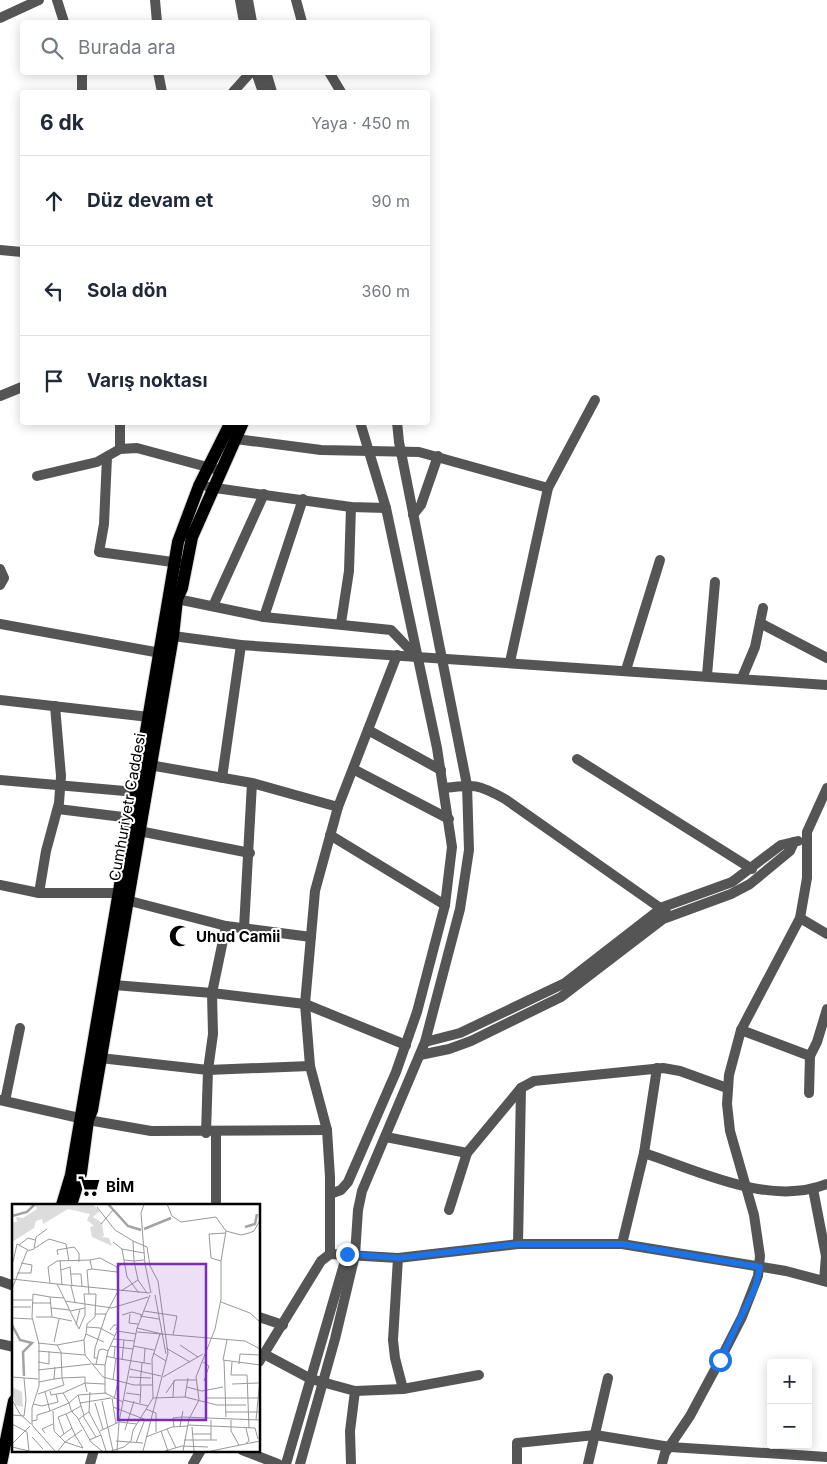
<!DOCTYPE html>
<html lang="tr">
<head>
<meta charset="utf-8">
<style>
  body { margin:0; font-family:Inter,sans-serif; background:#f2f2f3; color:#1f2937 }
  .controls { position:absolute; right:15px; bottom:15px; display:grid; overflow:hidden; border-radius:5px; box-shadow:0 2px 12px #0003 }
  .controls button { width:45px; height:45px; display:grid; place-items:center; padding:0; border:0; border-bottom:1px solid #e0e1e3; background:#fff; color:#1f2937; font:25px sans-serif }
  .stop { position:absolute; width:15px; height:15px; margin:-11px; border:4px solid #1a73e8; border-radius:50%; background:#fff }
  .stop.end { background:#1a73e8; border-color:#fff; box-shadow:0 1px 5px #0008 }
  .list { margin:0; padding:0; list-style:none }
  h2 { display:flex; justify-content:space-between; align-items:center; height:65px; margin:0; padding:0 20px; font-size:21px }
  h2 small { font-size:16px; font-weight:400; color:#747a83 }
  .list li { display:grid; grid-template-columns:32px 1fr auto; gap:15px; align-items:center; box-sizing:border-box; height:90px; padding:0 20px; border-top:1px solid #e0e1e3 }
  .list b { display:block; font-size:19px; white-space:nowrap }
  .list em { font-size:16px; font-style:normal; color:#747a83 }
  .icon { flex:none; width:28px; height:28px; fill:none; stroke:currentColor; stroke-width:2; stroke-linecap:round; stroke-linejoin:round }
  .map { position:relative; flex:none; width:827px; height:1464px; overflow:hidden }
  .search { position:absolute; background:#fff; box-shadow:0 2px 12px #0003; left:20px; top:20px; width:410px; height:55px; display:flex; align-items:center; gap:12px; box-sizing:border-box; padding:0 18px; border-radius:5px; color:#747a83; font-size:19px }
  .panel { position:absolute; background:#fff; box-shadow:0 2px 12px #0003; left:20px; top:90px; width:410px; height:335px; border-radius:5px }
  .map>svg:first-child { display:block }
  .lines { fill:none; stroke-linecap:round; stroke-linejoin:round }
  .major-casing { stroke:#dbdbdb; stroke-width:14 }
  .minor { stroke:#555; stroke-width:10 }
  .major { stroke:#000; stroke-width:12 }
  .route { stroke:#1a73e8; stroke-width:6 }
  .labels { text-anchor:middle; dominant-baseline:central; stroke-width:4; stroke-linejoin:round; paint-order:stroke }
  .street-label { font-size:15px; fill:#000; stroke:#fff }
  .poi-label { font-size:15px; font-weight:bold; fill:#000; stroke:#fff; text-anchor:start }
  .inset-river { fill:none; stroke:#a3a3a3; stroke-width:2.5 }
  .inset-road { fill:none; stroke:#999; stroke-width:1 }
  .view { fill:#7b2cbf; fill-opacity:0.15; stroke:#7b2cbf; stroke-width:2.5 }
  .inset-edge { fill:none; stroke:#000; stroke-width:2.5 }
</style>
</head>
<body>
<div class="map">
<svg width="827" height="1464" viewBox="0 0 827 1464">
  <rect width="100%" height="100%" fill="#fff"/>
  <g class="lines">
    <g class="major-casing">
      <g id="major">
        <path d="M62 1205 71 1175 178 542 199 486 231 422"/>
        <path d="M71 1205 81 1173 88 1120 92 1110 173 636 177 599 182 588 192 537 243 422"/>
        <path d="M1 1464 14 1401"/>
      </g>
    </g>
    <g class="minor">
      <path d="M57 0 64 22"/>
      <path d="M155 0 157 22"/>
      <path d="M240 0 244 22"/>
      <path d="M248 0 252 22"/>
      <path d="M296 0 302 22"/>
      <path d="M0 18 39 0"/>
      <path d="M82 72V92"/>
      <path d="M158 72 162 92"/>
      <path d="M256 72 263 92"/>
      <path d="M266 72 272 92"/>
      <path d="M329 72 341 92"/>
      <path d="M233 92 251 72"/>
      <path d="M0 250 22 252"/>
      <path d="M0 396 22 387"/>
      <path d="M236 439 321 450 419 452 548 488 510 662"/>
      <path d="M120 449V422"/>
      <path d="M107 457 104 524 99 552 180 563"/>
      <path d="M37 476 97 462 120 449 137 448 222 471"/>
      <path d="M208 487 351 507 386 508"/>
      <path d="M548 488 595 400"/>
      <path d="M413 515 421 505 438 456"/>
      <path d="M0 569 4 578 0 585"/>
      <path d="M177 599 264 617 391 630 415 655"/>
      <path d="M213 606 264 494"/>
      <path d="M264 617 303 499"/>
      <path d="M341 623 349 571 351 507"/>
      <path d="M760 623 827 658"/>
      <path d="M0 624 166 654"/>
      <path d="M173 636 241 645 827 685"/>
      <path d="M626 670 660 560"/>
      <path d="M707 675 715 582"/>
      <path d="M742 678 755 647 763 608"/>
      <path d="M0 700 149 717"/>
      <path d="M368 730 441 770"/>
      <path d="M577 759 752 869"/>
      <path d="M144 764 252 783 338 807"/>
      <path d="M353 769 449 819"/>
      <path d="M222 778 241 645"/>
      <path d="M0 780 136 792"/>
      <path d="M444 788C474 784 478 784 505 799L666 912"/>
      <path d="M58 809 139 819"/>
      <path d="M139 831 250 853"/>
      <path d="M330 835 445 905"/>
      <path d="M0 885 39 893H118L126 900 226 926 311 937"/>
      <path d="M39 893 46 851 59 803 61 776 55 706"/>
      <path d="M800 918 827 934"/>
      <path d="M244 928 252 783"/>
      <path d="M114 985 212 993 305 1004 406 1045"/>
      <path d="M741 1030 810 1056"/>
      <path d="M425 1042 460 1033 565 983 663 907 732 882 781 845 798 841"/>
      <path d="M420 1055 449 1049 471 1041 561 997 663 919 731 894 750 884 790 851 794 842"/>
      <path d="M100 1058 208 1070 310 1066"/>
      <path d="M809 1093 810 1056 817 1042 827 1009"/>
      <path d="M0 1100 88 1120 151 1131 327 1130"/>
      <path d="M5 1101 20 1028"/>
      <path d="M216 1132V1205"/>
      <path d="M206 1133 208 1070 213 1034 212 993 226 926"/>
      <path d="M386 1137 467 1153"/>
      <path d="M644 1153C699 1171 770 1207 827 1184"/>
      <path d="M813 1189 826 1256 824 1281"/>
      <path d="M330 1194 341 1190 348 1182 396 1072 417 1012 445 905 452 847 437 748 386 508 360 422"/>
      <path d="M449 1210 467 1153 521 1088 534 1081 663 1068 680 1071 727 1088"/>
      <path d="M518 1244 521 1088"/>
      <path d="M622 1244 644 1153 657 1068"/>
      <path d="M330 1254V1177L327 1130 310 1066 305 1004 315 891 338 807 397 655"/>
      <path d="M398 1258 393 1340 395 1358 403 1389"/>
      <path d="M0 1281 14 1286"/>
      <path d="M259 1317 283 1325"/>
      <path d="M0 1344 14 1347"/>
      <path d="M264 1354 311 1379 355 1391 350 1431 351 1464"/>
      <path d="M259 1362 321 1261 330 1254 398 1258 518 1244H622L786 1271 827 1282"/>
      <path d="M355 1391 403 1389 479 1375"/>
      <path d="M242 1450 278 1464"/>
      <path d="M90 1464 94 1450"/>
      <path d="M193 1464 201 1450"/>
      <path d="M286 1464 347 1254"/>
      <path d="M300 1464 335 1339 355 1255 358 1210 362 1191 425 1042 460 909 469 850 467 785 399 442 397 422"/>
      <path d="M517 1464V1443L595 1435 670 1447 827 1457"/>
      <path d="M588 1464 608 1378"/>
      <path d="M662 1464 665 1453 690 1416 720 1360 742 1317 758 1276 760 1256 754 1215 730 1131 727 1104 729 1075 741 1030 800 918 807 878V832L827 788"/>
    </g>
    <use href="#major" class="major"/>
  </g>
  <g class="lines">
    <path class="route" d="M347 1254 398 1258 518 1244H622L760 1267 755 1288 720 1360"/>
  </g>
  <defs>
    <g id="mosque-bare" transform="scale(1.725)"><path d="M3.5-4.9A6 6 0 1 0 3.5 4.9A5 5 0 1 1 3.5-4.9Z" fill="#000" stroke="#fff" stroke-width="2.5" paint-order="stroke"/></g>
    <g id="supermarket-bare" transform="scale(1.725)"><path d="M-6-5.5h2.5l.6 2H6L4.5 2H-2.5L-4.4-4H-6ZM-1.5 3.2a1.3 1.3 0 1 0 .1 0ZM3 3.2a1.3 1.3 0 1 0 .1 0Z" fill="#000" stroke="#fff" stroke-width="2.5" paint-order="stroke"/></g>
  </defs>
  <g fill-rule="evenodd">
    <use href="#mosque-bare" x="180" y="936"/>
    <use href="#supermarket-bare" x="89" y="1186"/>
  </g>
  <g class="labels">
    <g class="street-label">
      <text transform="translate(127 807) rotate(-80)">Cumhuriyetr Caddesi</text>
    </g>
    <g class="poi-label">
      <text x="196" y="936">Uhud Camii</text>
      <text x="106" y="1186">BİM</text>
    </g>
  </g>
  <g transform="translate(12 1204)">
    <rect width="248" height="248" fill="#fff"/>
    <path d="M23 0H80L88 7 81 13 90 19 92 32 89 33 97 34 100 42 80 33 78 23 82 22 75 16 78 10 56 5 31 20 30 15 24 17 22 24 0 38V18H5L4 13 11 14 25 5ZM0 183 10 188 11 203 3 201Z" fill="#dcdcdc"/>
    <path class="inset-river" d="M96 0 116 22 129 26M0 12 15 8 23 0M233 23 243 20 245 10M132 25 159 14M0 121 8 136 20 139 11 148 12 172"/>
    <path class="inset-road" d="M132 0 129 9 133 60 139 89M155 0 160 12 169 18 204 13 214 27 209 57V95L203 125 184 173 187 196 177 215 171 247M85 3 103 26 121 37M89 20 101 6M214 27 229 31 237 29 242 27 248 16M101 38 110 45 132 49M7 41 16 34 23 36M23 44 37 35 54 40 57 57M110 45 115 73 127 89M46 51 45 46 62 43 67 49V58M48 56 50 81M112 56 122 57 126 76M209 57 199 54 197 30 214 29M1 58 5 40 16 46M49 66 58 63 60 82M105 68 80 65 78 56 88 54 105 63M5 69H19L20 61 9 59M59 70H69L70 83M0 75 45 80M38 79 36 63 45 57 78 56M59 82 63 98M0 85 15 47 22 45 24 33 35 25M109 87 126 76 135 89M77 90 75 66 80 65M143 91 154 150M52 94 45 80 138 89M0 96H20M53 97 100 104 136 93M209 98 238 109 248 118M20 99H39M0 103H19M39 104 58 106M73 104 58 107 67 125 73 111V101L72 90H84L83 113 75 120 74 130M58 107 52 94 38 93 40 113 60 117M132 107 165 112 161 131M83 110H94L83 144 82 154H85M94 110 106 87 105 63 112 59M118 110 117 119 126 120M110 111 120 108 130 111M128 112 147 115M24 113H40M0 114 21 115M64 121 68 105M75 123 88 124 103 132M125 124 150 130M98 126 102 121H106L104 126M125 128 233 137 248 145M102 135 122 137M72 136 74 130 92 138M215 136 211 156 248 161M42 138 47 115M26 139 45 141 49 148 50 174 73 173V179L51 189M45 141 72 136 73 151 91 173 122 181H141M168 141 186 153M98 142 121 145M121 142 142 146M154 144 178 158M26 147 73 151M96 147 105 127 124 130M141 149 154 157M94 152 102 154 103 143M102 154 139 160M110 156 112 136M212 156 214 213M26 158 37 160V147M191 158 197 162 192 177M220 158 219 171H235L237 224M132 159 133 144M80 160 93 161V189L111 198M84 160 87 146 91 145 96 147 93 161M227 160 228 150 248 151M118 165 149 172M26 166 79 160M0 173 26 175M117 173 139 174M151 173 191 150M101 176 104 154M27 178 42 175 43 163M220 180 247 179M128 181 130 159M175 183 190 187 211 183M33 188 38 207 57 199 51 189 39 191 38 187M75 188 73 179 93 180M114 189 129 191M154 189 163 176H184M26 190 52 181 50 174 42 175M66 191 94 189M161 193 162 176M173 193 176 174M100 194 104 220M141 194 140 155 148 130M194 194H248M102 195 106 178M0 196 8 210 19 220M111 196 136 202M90 197 101 247M68 199 99 194M83 199 91 225M128 199 129 181M21 200 30 202 46 198 44 190M101 203 137 217M134 205 144 209V228M41 207 42 227 53 238 46 247M77 208 78 188M213 208H248M54 210 60 207 69 202 66 191 57 199 59 206 60 207 61 209 65 213 79 238 90 247M0 211 12 212 14 196 12 174M72 211 77 208 89 231M71 212 84 233M66 216 72 211 69 202M199 216V236M219 216V227L227 241M244 216 248 176M20 217 25 216V211L38 207M0 220 15 228 17 247M20 221V204L27 182V140L20 113 21 90 38 93M20 221 43 247M176 221 243 224 246 235M168 222 171 207M162 223 161 214 170 213 248 216M180 223 182 247M155 225 164 244M70 226 63 231 71 244M113 226 122 197M88 227 107 218 125 220M149 227 156 247M33 229 30 225 41 220M52 230 46 213 54 210 60 224M181 230H199M20 233 31 245M48 233 60 224 63 231 53 238 71 244M134 233 160 223 176 222M77 236 89 231 94 247M172 236H205M104 237 131 239M124 239 133 215M234 239 237 237 234 224M0 240 18 222M0 243 17 247M99 247 112 243 119 237 121 226 141 194 173 193 205 201H234M105 247 107 218 125 124 138 91M131 247 156 149 146 77 138 62 135 43 121 37 122 57 132 56M153 247 170 242 196 243M199 247 248 237"/>
    <path class="view" d="M106 60H194V216H106Z"/>
    <rect width="248" height="248" class="inset-edge"/>
  </g>
</svg>
<div class="controls">
<button>+</button>
<button>−</button>
</div>
<div class="stop" style="left:720px;top:1360px"></div>
<div class="stop end" style="left:347px;top:1254px"></div>
<div class="search"><svg class="icon" aria-label="search" viewBox="0 0 24 24"><circle cx="10" cy="10" r="6"/><path d="M15 15l6 6"/></svg>Burada ara</div>
<section class="panel">
<h2>6 dk<small>Yaya · 450 m</small></h2>
<ul class="list">
<li><svg class="icon" aria-label="ahead" viewBox="0 0 24 24"><path d="M12 20V5M6 11l6-6 6 6"/></svg><div><b>Düz devam et</b></div><em>90 m</em></li>
<li><svg class="icon" aria-label="left" viewBox="0 0 24 24"><path d="M17 20v-9H6M10 6l-5 5 5 5"/></svg><div><b>Sola dön</b></div><em>360 m</em></li>
<li><svg class="icon" aria-label="arrive" viewBox="0 0 24 24"><path d="M6 21V4h12l-3 4 3 4H6"/></svg><div><b>Varış noktası</b></div></li>
</ul>
</section>
</div>
</body>
</html>
